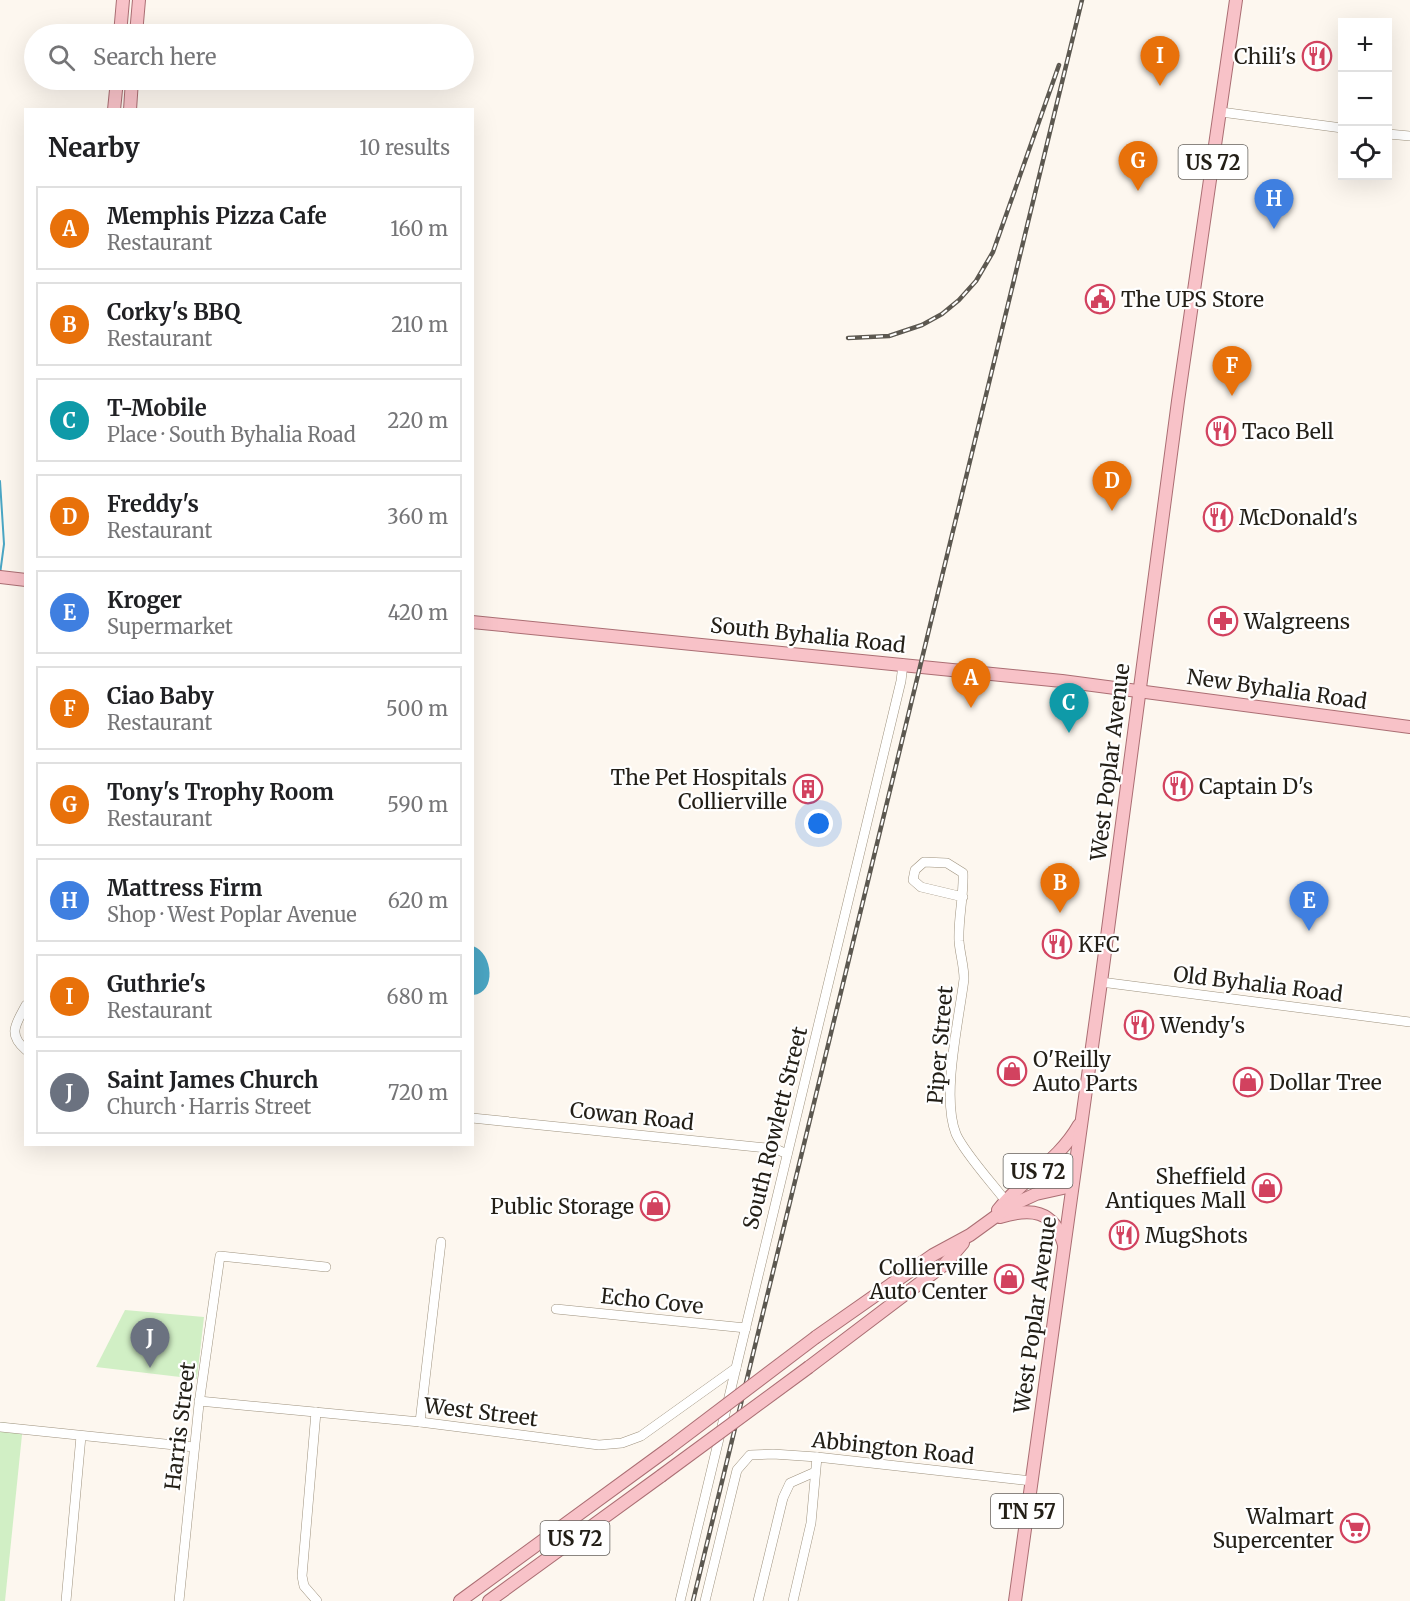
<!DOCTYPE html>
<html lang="en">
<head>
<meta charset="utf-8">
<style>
  body { margin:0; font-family:Merriweather,serif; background:#f6f6f6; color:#202124 }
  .controls { position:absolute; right:18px; top:18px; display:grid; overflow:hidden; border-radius:0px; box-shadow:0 6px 24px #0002 }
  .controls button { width:54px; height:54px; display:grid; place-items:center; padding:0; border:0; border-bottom:2px solid #e0e0e0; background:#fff; color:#202124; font:30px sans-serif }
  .you { position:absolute; left:819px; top:824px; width:21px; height:21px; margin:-15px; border:4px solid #fff; border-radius:50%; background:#1a73e8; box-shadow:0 0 0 9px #1a73e833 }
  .badge { display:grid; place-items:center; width:39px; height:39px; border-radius:50%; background:#7c3aed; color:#fff; font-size:20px; font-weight:700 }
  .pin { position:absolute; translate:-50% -50px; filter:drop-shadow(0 2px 3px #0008) }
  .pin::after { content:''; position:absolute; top:32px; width:21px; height:18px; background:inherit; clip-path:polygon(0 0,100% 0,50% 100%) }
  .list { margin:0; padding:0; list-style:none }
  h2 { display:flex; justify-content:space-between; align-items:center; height:78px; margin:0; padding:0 24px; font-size:26px }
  h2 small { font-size:20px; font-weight:400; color:#757577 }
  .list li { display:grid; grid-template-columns:39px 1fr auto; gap:18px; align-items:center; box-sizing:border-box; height:84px; margin:0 12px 12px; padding:0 12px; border:2px solid #e0e0e0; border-radius:0px }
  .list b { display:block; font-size:22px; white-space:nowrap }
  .list p { margin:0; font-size:20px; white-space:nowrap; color:#757577 }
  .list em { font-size:20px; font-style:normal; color:#757577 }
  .icon { flex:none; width:33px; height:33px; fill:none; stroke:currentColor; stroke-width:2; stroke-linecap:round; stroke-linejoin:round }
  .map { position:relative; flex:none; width:1410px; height:1601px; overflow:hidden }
  .search { position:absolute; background:#fff; box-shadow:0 6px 24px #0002; left:24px; top:24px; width:450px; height:66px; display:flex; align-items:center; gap:15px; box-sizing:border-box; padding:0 21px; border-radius:33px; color:#757577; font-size:22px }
  .panel { position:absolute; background:#fff; box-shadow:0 6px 24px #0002; left:24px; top:108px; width:450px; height:1038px; border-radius:0px }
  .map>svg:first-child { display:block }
  .green { fill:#d1efc5 }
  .water { fill:#4ba6c4 }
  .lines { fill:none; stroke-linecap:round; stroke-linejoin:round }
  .stream { stroke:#4ba6c4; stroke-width:2 }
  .minor-casing { stroke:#9e927e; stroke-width:10 }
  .major-casing { stroke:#ab6e73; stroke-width:14 }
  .minor { stroke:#fff; stroke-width:9 }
  .major { stroke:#f8c2c8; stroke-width:12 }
  .rail-casing { stroke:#5c5850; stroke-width:4.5 }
  .rail { stroke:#fff; stroke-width:2; stroke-dasharray:7; stroke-linecap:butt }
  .major-bridge-casing { stroke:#ab6e73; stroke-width:14; stroke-linecap:butt }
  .major-bridge { stroke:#f8c2c8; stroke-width:12 }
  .labels { text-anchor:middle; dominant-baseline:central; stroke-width:4.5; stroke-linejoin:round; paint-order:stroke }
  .shield { fill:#fff; stroke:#65625d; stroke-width:1.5 }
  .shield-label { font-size:20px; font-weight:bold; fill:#231f17 }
  .poi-label { font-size:21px; fill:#231f17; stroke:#fff; text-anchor:start }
  .street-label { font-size:21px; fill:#231f17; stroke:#fff }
</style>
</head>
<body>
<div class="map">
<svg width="1410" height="1601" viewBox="0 0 1410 1601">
  <rect width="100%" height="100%" fill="#fdf7ef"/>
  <g class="green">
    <path d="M125 1310 204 1317 197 1379 96 1367Z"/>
    <path d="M0 1422 23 1425 5 1601H0Z"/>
  </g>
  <path class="water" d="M473 946C493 953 497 993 473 995Z"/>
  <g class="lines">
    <path class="stream" d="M0 481 4 544 0 574"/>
    <g class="minor-casing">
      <g id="minor">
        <path d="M1221 112 1342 128"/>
        <path d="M1388 134 1410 136"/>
        <path d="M963 897 921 887 913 880 915 870 924 862 947 863 963 873C964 896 958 918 959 941 960 954 964 966 964 979 959 1020 941 1097 956 1134 965 1154 994 1185 1008 1204"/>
        <path d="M1101 982 1410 1022"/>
        <path d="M26 1005C16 1024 7 1034 26 1050"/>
        <path d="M472 1118 776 1149 787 1154"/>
        <path d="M556 1309 746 1328"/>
        <path d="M199 1401 420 1422 599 1445 622 1443 641 1436 736 1368"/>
        <path d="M316 1412 302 1576 304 1586 317 1601"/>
        <path d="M420 1422 441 1242"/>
        <path d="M0 1427 194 1447"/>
        <path d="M66 1601 81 1436"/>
        <path d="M179 1601 199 1404 220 1256 326 1267"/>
        <path d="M680 1601 901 681 903 664"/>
        <path d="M705 1601 737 1470 750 1455 773 1454 817 1457 1032 1481"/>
        <path d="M758 1601 783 1498 790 1483 815 1472"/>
        <path d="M793 1601 811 1523 817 1457"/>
      </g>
    </g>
    <g class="major-casing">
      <g id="major">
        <path d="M120 34 123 0"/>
        <path d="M136 34 139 0"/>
        <path d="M114 110 117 80"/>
        <path d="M130 110 132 80"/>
        <path d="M0 577 26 580"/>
        <path d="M472 622 1062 681 1410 727"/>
        <path d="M998 1210C1024 1177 1058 1162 1079 1125"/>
        <path d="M1000 1217C1030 1208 1054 1209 1064 1245"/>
        <path d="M816 1337 933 1255 970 1235 1010 1206 1036 1194 1072 1186"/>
        <path d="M809 1367 945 1264 963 1243"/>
        <path d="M460 1601 668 1449"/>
        <path d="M489 1601 661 1476"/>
        <path d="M1015 1601 1101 982 1178 401 1236 0"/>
      </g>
    </g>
    <use href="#minor" class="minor"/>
    <use href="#major" class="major"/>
    <g class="rail-casing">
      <g id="rail">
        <path d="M848 338 889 336 922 325 942 314 959 300 976 281 993 252 1059 65"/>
        <path d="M693 1601 1082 0"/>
      </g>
    </g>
    <use href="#rail" class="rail"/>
    <g class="major-bridge-casing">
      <g id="major-bridge">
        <path d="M668 1449 816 1337"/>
        <path d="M661 1476 809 1367"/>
      </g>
    </g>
    <use href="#major-bridge" class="major-bridge"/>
  </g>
  <defs>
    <g id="restaurant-ring" transform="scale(1.5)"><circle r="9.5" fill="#fff" stroke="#d2425f" stroke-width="1.5"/><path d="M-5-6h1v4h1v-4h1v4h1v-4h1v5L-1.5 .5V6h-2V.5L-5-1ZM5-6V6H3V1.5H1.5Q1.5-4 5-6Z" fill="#d2425f"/></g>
    <g id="civic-ring" transform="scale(1.5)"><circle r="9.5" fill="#fff" stroke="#d2425f" stroke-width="1.5"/><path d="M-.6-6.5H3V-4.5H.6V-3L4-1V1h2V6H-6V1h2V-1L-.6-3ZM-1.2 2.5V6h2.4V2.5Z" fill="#d2425f"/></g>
    <g id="pharmacy-ring" transform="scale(1.5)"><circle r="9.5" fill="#fff" stroke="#d2425f" stroke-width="1.5"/><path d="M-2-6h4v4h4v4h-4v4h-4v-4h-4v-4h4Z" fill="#d2425f"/></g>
    <g id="building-ring" transform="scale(1.5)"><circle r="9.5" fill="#fff" stroke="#d2425f" stroke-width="1.5"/><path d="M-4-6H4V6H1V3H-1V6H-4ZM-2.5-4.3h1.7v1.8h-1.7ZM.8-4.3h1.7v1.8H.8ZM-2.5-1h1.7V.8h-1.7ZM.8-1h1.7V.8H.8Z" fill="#d2425f"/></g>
    <g id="shop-ring" transform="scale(1.5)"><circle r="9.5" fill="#fff" stroke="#d2425f" stroke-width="1.5"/><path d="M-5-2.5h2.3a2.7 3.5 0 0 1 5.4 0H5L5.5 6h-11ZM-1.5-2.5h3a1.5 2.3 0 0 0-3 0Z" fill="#d2425f"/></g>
    <g id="supermarket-ring" transform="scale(1.5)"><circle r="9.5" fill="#fff" stroke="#d2425f" stroke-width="1.5"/><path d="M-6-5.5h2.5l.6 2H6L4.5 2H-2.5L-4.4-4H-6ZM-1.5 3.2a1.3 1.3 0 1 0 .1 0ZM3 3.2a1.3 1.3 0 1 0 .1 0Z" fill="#d2425f"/></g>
  </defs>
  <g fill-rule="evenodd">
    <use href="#restaurant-ring" x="1317" y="56"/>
    <use href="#civic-ring" x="1100" y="299"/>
    <use href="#restaurant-ring" x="1221" y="431"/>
    <use href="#restaurant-ring" x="1218" y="517"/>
    <use href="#pharmacy-ring" x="1223" y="621"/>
    <use href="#restaurant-ring" x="1178" y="786"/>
    <use href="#building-ring" x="808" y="789"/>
    <use href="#restaurant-ring" x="1057" y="944"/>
    <use href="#restaurant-ring" x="1139" y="1025"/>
    <use href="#shop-ring" x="1012" y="1071"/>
    <use href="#shop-ring" x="1248" y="1082"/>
    <use href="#shop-ring" x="1267" y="1188"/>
    <use href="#shop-ring" x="655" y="1206"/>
    <use href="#restaurant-ring" x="1124" y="1235"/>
    <use href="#shop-ring" x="1009" y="1279"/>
    <use href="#supermarket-ring" x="1355" y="1528"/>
  </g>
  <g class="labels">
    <g class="shield">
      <rect x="1178.5" y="145" width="69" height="34" rx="4.5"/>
      <rect x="1003.5" y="1154" width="69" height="34" rx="4.5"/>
      <rect x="991" y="1494" width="72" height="34" rx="4.5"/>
      <rect x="540.5" y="1521" width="69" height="34" rx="4.5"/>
    </g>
    <g class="shield-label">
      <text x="1213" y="162">US 72</text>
      <text x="1038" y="1171">US 72</text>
      <text x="1027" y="1511">TN 57</text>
      <text x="575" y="1538">US 72</text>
    </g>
    <g class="poi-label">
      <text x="1296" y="56" text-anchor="end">Chili's</text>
      <text x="1121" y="299">The UPS Store</text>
      <text x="1242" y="431">Taco Bell</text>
      <text x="1239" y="517">McDonald's</text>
      <text x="1244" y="621">Walgreens</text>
      <text x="787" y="777" text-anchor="end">The Pet Hospitals<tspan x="787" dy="24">Collierville</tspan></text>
      <text x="1199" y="786">Captain D's</text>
      <text x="1078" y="944">KFC</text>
      <text x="1160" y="1025">Wendy's</text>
      <text x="1033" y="1059">O'Reilly<tspan x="1033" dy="24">Auto Parts</tspan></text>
      <text x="1269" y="1082">Dollar Tree</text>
      <text x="1246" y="1176" text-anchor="end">Sheffield<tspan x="1246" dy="24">Antiques Mall</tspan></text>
      <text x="634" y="1206" text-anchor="end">Public Storage</text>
      <text x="1145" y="1235">MugShots</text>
      <text x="988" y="1267" text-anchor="end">Collierville<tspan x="988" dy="24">Auto Center</tspan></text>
      <text x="1334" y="1516" text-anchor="end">Walmart<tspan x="1334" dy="24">Supercenter</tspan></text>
    </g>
    <g class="street-label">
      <text transform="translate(808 635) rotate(6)">South Byhalia Road</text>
      <text transform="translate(1277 689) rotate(8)">New Byhalia Road</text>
      <text transform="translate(1110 762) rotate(-83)">West Poplar Avenue</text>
      <text transform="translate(1258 984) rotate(7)">Old Byhalia Road</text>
      <text transform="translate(940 1045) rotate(-85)">Piper Street</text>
      <text transform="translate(632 1116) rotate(6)">Cowan Road</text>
      <text transform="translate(775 1128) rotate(-76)">South Rowlett Street</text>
      <text transform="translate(652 1301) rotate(6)">Echo Cove</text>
      <text transform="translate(1035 1315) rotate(-82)">West Poplar Avenue</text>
      <text transform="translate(481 1412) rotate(7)">West Street</text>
      <text transform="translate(180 1426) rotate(-83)">Harris Street</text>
      <text transform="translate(893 1448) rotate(6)">Abbington Road</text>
    </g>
  </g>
</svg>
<div class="controls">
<button>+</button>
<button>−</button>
<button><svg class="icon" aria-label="locate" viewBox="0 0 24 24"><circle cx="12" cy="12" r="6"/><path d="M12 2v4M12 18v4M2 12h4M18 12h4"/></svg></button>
</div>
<div class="you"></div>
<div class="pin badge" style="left:971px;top:708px;background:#e8710a">A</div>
<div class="pin badge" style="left:1060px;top:913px;background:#e8710a">B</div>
<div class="pin badge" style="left:1069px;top:733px;background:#0f9aa8">C</div>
<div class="pin badge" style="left:1112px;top:511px;background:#e8710a">D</div>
<div class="pin badge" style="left:1309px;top:931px;background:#3f7fe0">E</div>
<div class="pin badge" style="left:1232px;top:396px;background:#e8710a">F</div>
<div class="pin badge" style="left:1138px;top:191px;background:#e8710a">G</div>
<div class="pin badge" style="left:1274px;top:229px;background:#3f7fe0">H</div>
<div class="pin badge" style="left:1160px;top:86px;background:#e8710a">I</div>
<div class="pin badge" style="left:150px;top:1368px;background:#6b7280">J</div>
<div class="search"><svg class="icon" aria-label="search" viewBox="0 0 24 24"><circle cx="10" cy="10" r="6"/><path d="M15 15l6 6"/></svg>Search here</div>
<section class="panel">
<h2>Nearby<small>10 results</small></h2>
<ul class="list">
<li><span class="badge" style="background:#e8710a">A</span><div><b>Memphis Pizza Cafe</b><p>Restaurant</p></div><em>160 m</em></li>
<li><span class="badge" style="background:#e8710a">B</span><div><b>Corky's BBQ</b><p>Restaurant</p></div><em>210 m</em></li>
<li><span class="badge" style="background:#0f9aa8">C</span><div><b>T-Mobile</b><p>Place · South Byhalia Road</p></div><em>220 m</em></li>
<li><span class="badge" style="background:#e8710a">D</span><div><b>Freddy's</b><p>Restaurant</p></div><em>360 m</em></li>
<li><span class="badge" style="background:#3f7fe0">E</span><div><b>Kroger</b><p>Supermarket</p></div><em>420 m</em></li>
<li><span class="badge" style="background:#e8710a">F</span><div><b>Ciao Baby</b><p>Restaurant</p></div><em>500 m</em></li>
<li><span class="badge" style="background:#e8710a">G</span><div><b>Tony's Trophy Room</b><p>Restaurant</p></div><em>590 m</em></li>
<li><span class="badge" style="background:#3f7fe0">H</span><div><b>Mattress Firm</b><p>Shop · West Poplar Avenue</p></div><em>620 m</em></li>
<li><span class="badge" style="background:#e8710a">I</span><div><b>Guthrie's</b><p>Restaurant</p></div><em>680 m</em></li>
<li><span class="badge" style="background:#6b7280">J</span><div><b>Saint James Church</b><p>Church · Harris Street</p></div><em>720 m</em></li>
</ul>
</section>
</div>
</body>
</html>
